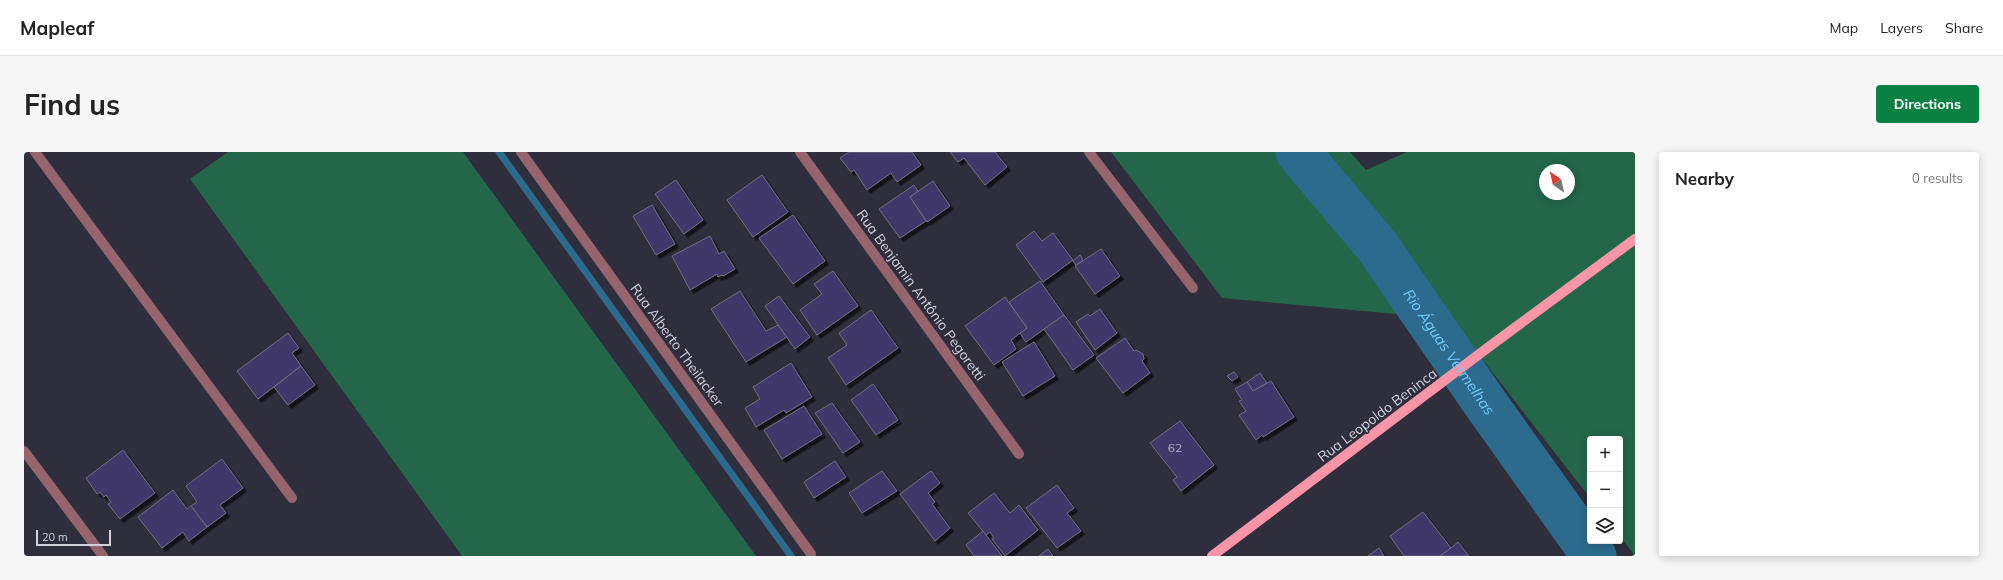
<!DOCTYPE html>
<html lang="en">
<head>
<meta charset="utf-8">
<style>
  body { margin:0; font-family:Mulish,sans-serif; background:#f6f6f6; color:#222 }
  .controls { position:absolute; right:12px; bottom:12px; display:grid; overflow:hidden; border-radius:4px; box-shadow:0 2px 10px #0003 }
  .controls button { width:36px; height:36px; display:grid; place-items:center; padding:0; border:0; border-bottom:1px solid #e0e0e0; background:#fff; color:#222; font:20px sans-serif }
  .compass { position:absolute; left:1515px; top:12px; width:36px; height:36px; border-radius:50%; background:#fff; box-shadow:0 2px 10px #0003; rotate:326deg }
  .scale { position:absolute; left:12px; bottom:10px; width:75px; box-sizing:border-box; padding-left:4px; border:2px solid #d2d1db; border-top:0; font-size:11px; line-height:14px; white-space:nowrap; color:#d2d1db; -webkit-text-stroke:3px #2e2e3c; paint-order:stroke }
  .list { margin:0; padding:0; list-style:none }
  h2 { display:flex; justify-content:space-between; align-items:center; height:52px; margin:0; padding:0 16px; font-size:17px }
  h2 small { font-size:13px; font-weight:400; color:#767676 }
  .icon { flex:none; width:22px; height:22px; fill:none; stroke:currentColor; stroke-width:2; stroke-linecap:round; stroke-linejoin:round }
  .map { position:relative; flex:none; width:1611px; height:404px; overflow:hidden; border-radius:4px }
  header { display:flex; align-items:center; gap:24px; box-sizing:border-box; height:56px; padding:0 20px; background:#fff; border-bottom:1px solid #e0e0e0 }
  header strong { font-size:19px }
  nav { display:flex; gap:22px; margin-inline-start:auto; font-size:14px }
  .intro { display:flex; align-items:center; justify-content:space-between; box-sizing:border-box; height:96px; padding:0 24px }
  h1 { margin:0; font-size:28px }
  .button { padding:10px 18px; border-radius:4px; background:#0b8043; color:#fff; font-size:14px; font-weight:700 }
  main { display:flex; gap:24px; padding:0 24px }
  aside { flex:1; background:#fff; border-radius:4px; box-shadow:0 2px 10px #0003 }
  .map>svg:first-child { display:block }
  .green { fill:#23664a; fill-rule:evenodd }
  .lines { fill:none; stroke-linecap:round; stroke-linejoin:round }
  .stream { stroke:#2c6b8d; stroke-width:7 }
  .river { stroke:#2c6b8d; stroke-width:45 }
  .building { fill:#3f386a; stroke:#6f6f7f; filter:url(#shadow) }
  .minor { stroke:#95646c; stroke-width:10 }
  .major { stroke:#f995a7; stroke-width:10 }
  .labels { text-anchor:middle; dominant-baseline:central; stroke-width:3; stroke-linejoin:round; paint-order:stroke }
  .number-label { font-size:12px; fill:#adabbf }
  .street-label { font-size:14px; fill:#d2d1db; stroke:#2e2e3c }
  .water-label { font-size:15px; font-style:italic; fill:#71cbff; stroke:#2e2e3c }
</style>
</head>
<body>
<header>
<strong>Mapleaf</strong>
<nav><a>Map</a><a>Layers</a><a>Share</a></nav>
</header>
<div class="intro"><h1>Find us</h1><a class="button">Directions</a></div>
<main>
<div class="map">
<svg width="1611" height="404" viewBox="0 0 1611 404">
  <defs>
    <filter id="shadow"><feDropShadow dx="3.5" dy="3.5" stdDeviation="0" flood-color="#0009"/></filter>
  </defs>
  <rect width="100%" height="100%" fill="#2e2e3c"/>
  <g class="green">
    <path d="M204 0H439L732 404H438L166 27Z"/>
    <path d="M1087 0H1326L1342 18 1383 0H1611V404L1596 384V287H1566V346L1427 167 1198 146ZM1521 18H1545V42H1521Z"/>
  </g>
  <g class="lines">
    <path class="stream" d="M475 0 767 404"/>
    <path class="river" id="s1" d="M1274 0 1353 94 1461 251 1570 404"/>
  </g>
  <g class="building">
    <path d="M825 0H888L897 13 873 30 867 21 843 38 830 18 827 20 816 6Z"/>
    <path d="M926 0H971L983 15 961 33 940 6 934 10Z"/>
    <path d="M738 23 764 60 729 85 703 48Z"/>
    <path d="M652 28 679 68 660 82 631 42Z"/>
    <path d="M909 29 926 54 903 70 886 45Z"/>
    <path d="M890 33 894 39 886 45 902 69 876 86 855 57Z"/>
    <path d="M628 53 651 92 632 103 609 64Z"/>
    <path d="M769 63 801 109 769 132 735 86Z"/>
    <path d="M1010 79 1018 89 1029 81 1049 108 1019 130 992 93Z"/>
    <path d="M686 84 695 102 700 99 711 117 699 124 698 123 694 125 693 122 666 138 648 104Z"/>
    <path d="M1077 97 1096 124 1071 142 1051 114Z"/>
    <path d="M1056 103 1059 108 1052 113 1049 109Z"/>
    <path d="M809 119 834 154 793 183 776 158 798 142 790 132Z"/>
    <path d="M1016 129 1040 163 1002 190 996 181 1003 176 985 150Z"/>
    <path d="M716 139 742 179 754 173 763 185 722 210 687 157Z"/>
    <path d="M755 144 786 185 771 197 741 154Z"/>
    <path d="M981 145 1003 176 987 188 992 197 970 213 941 174Z"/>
    <path d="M1076 157 1093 181 1071 198 1052 170 1064 162 1066 164Z"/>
    <path d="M847 158 874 196 822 233 804 206 823 193 815 181Z"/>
    <path d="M1040 163 1070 203 1049 218 1020 177Z"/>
    <path d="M264 181 275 196 268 201 277 214 234 247 213 219Z"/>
    <path d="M1101 186 1110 199 1112 198 1119 202 1120 207 1118 209 1126 221 1099 241 1072 206Z"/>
    <path d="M1010 190 1031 224 999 244 978 210Z"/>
    <path d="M767 211 788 245 762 261 760 258 732 275 721 256 736 247 729 235Z"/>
    <path d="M277 214 291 233 264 253 250 235Z"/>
    <path d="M1210 220 1214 225 1208 229 1203 224Z"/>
    <path d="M1236 221 1243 231 1229 239 1223 230Z"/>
    <path d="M1247 229 1270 265 1239 285 1238 283 1232 288 1215 263 1222 259 1215 249 1218 248 1211 237 1223 230 1229 239Z"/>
    <path d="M849 232 874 268 852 283 827 248Z"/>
    <path d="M808 251 836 290 819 301 791 261Z"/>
    <path d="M780 254 798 282 758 307 740 278Z"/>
    <path d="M1156 269 1190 313 1157 339 1149 328 1153 325 1126 291Z"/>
    <path d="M99 298 131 341 96 367 84 352 87 350 82 343 80 345 76 340 73 342 62 326Z"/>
    <path d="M198 307 219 336 196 353 202 361 183 375 167 354 173 350 162 334Z"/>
    <path d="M811 309 822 325 790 346 780 330Z"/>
    <path d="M858 319 873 339 838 361 825 341Z"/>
    <path d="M907 319 916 331 904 341 911 350 908 352 926 376 911 389 876 342Z"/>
    <path d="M1033 333 1050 356 1043 361 1057 379 1033 396 1002 356Z"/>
    <path d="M149 338 163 357 167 354 183 375 165 389 159 380 138 396 114 365Z"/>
    <path d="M970 341 986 361 995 353 1014 378 981 404 968 387 970 386 966 380 962 383 944 361Z"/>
    <path d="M1399 360 1427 396 1416 404H1380L1366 384Z"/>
    <path d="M959 379 962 383 978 404H950L942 393Z"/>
    <path d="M1434 390 1445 404H1416L1427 396Z"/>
    <path d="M1355 396 1360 404H1344Z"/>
    <path d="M1024 397 1029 404H1015Z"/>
  </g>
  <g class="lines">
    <g class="minor">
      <path d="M11 0 268 346"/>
      <path d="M497 0 787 402"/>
      <path d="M776 0 995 302"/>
      <path d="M1065 0 1169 136"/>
      <path d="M0 299 79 404"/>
    </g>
    <path class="major" d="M1188 404 1466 194 1611 87"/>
  </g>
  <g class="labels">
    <g class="number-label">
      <text x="1151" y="295">62</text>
    </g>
    <g class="street-label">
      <text transform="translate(897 143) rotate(54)">Rua Benjamin Antônio Pegoretti</text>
      <text transform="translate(653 193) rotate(54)">Rua Alberto Theilacker</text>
      <text transform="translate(1353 263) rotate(-37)">Rua Leopoldo Beninca</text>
    </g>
    <g class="water-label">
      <text stroke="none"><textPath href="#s1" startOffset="251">Rio Águas Vermelhas</textPath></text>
    </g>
  </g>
</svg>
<div class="controls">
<button>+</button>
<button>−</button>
<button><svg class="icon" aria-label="layers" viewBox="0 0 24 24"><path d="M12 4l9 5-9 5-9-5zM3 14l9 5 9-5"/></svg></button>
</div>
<svg class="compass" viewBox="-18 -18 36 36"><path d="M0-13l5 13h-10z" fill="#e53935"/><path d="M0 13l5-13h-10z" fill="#767676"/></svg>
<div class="scale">20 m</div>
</div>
<aside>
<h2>Nearby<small>0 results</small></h2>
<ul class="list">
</ul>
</aside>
</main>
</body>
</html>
